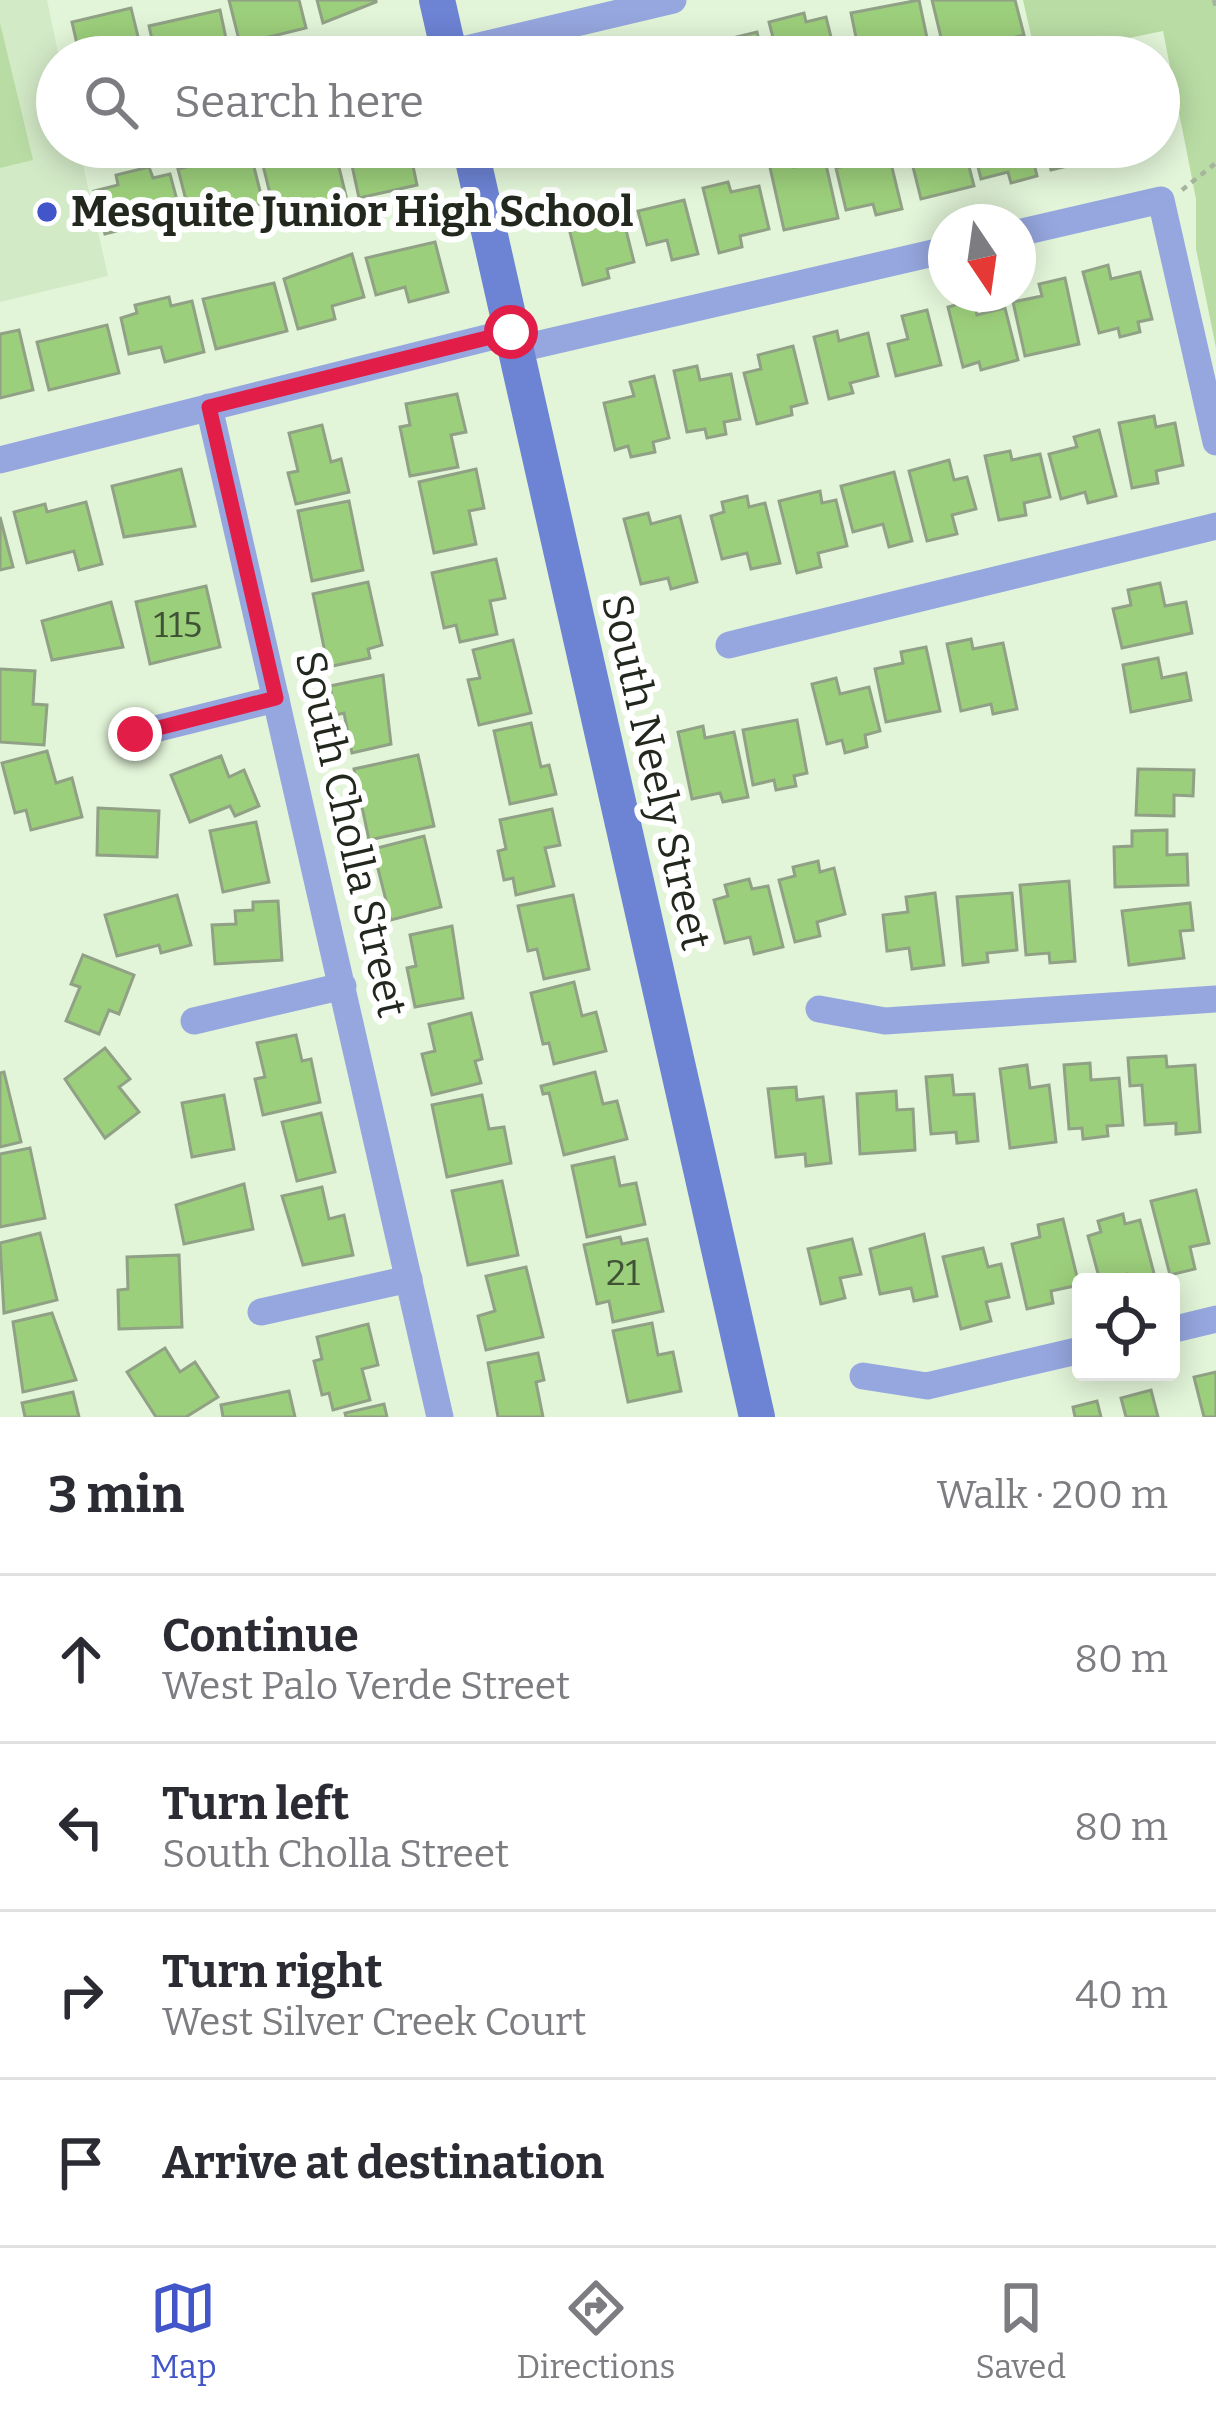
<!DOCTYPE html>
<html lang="en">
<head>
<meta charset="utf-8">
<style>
  body { margin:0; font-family:Bitter,serif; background:#f7f7f7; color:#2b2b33 }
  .controls { position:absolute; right:36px; bottom:36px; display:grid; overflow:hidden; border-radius:12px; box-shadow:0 6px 30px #0003 }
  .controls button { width:108px; height:108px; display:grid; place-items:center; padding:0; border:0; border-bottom:3px solid #e1e1e2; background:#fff; color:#2b2b33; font:60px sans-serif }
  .compass { position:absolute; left:928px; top:204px; width:108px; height:108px; border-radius:50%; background:#fff; box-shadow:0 6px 30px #0003; rotate:167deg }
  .stop { position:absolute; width:36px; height:36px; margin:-27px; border:9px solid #e11d48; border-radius:50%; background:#fff }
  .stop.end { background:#e11d48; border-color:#fff; box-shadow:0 3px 12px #0008 }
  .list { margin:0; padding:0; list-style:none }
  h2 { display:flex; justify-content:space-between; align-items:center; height:156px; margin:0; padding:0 48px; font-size:51px }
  h2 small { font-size:39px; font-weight:400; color:#7c7c81 }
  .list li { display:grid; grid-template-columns:78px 1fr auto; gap:36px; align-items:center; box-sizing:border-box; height:168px; padding:0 48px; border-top:3px solid #e1e1e2 }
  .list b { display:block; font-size:45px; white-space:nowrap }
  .list p { margin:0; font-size:39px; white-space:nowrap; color:#7c7c81 }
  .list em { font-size:39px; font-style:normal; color:#7c7c81 }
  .icon { flex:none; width:66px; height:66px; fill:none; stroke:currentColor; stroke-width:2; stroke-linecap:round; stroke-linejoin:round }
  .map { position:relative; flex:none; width:1216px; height:1417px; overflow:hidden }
  .search { position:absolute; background:#fff; box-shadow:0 6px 30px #0003; left:36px; right:36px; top:36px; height:132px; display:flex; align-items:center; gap:30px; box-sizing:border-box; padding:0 42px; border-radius:66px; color:#7c7c81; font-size:45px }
  .sheet { height:828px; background:#fff }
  nav { display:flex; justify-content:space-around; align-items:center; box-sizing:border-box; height:168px; border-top:3px solid #e1e1e2; background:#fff; font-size:33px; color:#7c7c81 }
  nav a { display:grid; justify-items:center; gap:6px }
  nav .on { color:#4256c9 }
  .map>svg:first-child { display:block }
  .built { fill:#d3eac7 }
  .green { fill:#b9dca4 }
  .building { fill:#9ccf7b; stroke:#90a186; stroke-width:3 }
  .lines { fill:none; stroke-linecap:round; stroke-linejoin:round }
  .path { stroke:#a5b49d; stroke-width:4.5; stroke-dasharray:6 6; stroke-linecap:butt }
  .street { stroke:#96a7df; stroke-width:27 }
  .secondary { stroke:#6d83d4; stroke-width:36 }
  .route { stroke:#e11d48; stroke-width:15 }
  .poi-dot { fill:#4256c9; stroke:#fff; stroke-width:4.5 }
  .labels { text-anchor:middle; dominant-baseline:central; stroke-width:12; stroke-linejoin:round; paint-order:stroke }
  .number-label { font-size:36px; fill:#405235 }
  .poi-label { font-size:42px; font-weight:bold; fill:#22281e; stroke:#fff; text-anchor:start }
  .street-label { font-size:42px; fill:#22281e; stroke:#fff }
</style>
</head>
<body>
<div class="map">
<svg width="1216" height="1417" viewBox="0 0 1216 1417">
  <rect width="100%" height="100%" fill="#e2f5d8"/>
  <path class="built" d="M0 0H47L59 57 57 147H79L108 276 0 302Z"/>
  <g class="green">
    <path d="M1023 0H1216V348L1196 249V199L1163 31 1036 57Z"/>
    <path d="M0 23 33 160 0 168Z"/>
  </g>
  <g class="building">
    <path d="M229 0H299L306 28 240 44Z"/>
    <path d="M317 0H376V2L323 23Z"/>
    <path d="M919 0 931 57H860L851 13Z"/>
    <path d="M932 0H1015L1024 35 945 54Z"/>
    <path d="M131 8 143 57H80L72 22Z"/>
    <path d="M220 10 228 48 156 57 149 26Z"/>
    <path d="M804 13 806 22 826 17 836 57H778L769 22Z"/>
    <path d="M757 32 763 57H688L686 49Z"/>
    <path d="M1164 76 1171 108 1159 111V77Z"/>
    <path d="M283 147H301L304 159 335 151 346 196 294 209 292 202 273 206 260 153Z"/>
    <path d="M348 147H409L417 185 359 198Z"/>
    <path d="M908 147H964L974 186 921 199Z"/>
    <path d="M973 147H1030L1037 176 1011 183 1008 172 981 179Z"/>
    <path d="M1045 147H1097L1073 153 1076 164 1051 170Z"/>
    <path d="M250 151 263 203 217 215 215 205 189 212 178 169Z"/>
    <path d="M889 155 902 209 876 215 873 204 846 210 836 168Z"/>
    <path d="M792 158 794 167 825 160 838 218 784 230 769 163Z"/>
    <path d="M149 167 153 178 170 174 181 215 105 234 94 191 118 185 116 175Z"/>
    <path d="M728 182 731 192 759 186 769 229 740 236 742 247 719 253 703 188Z"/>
    <path d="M684 200 698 254 672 260 667 240 647 245 638 211Z"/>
    <path d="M591 214 594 225 623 218 634 262 607 269 609 278 583 285 567 220Z"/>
    <path d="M435 242 448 292 409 302 405 287 376 295 366 258Z"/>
    <path d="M352 254 364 297 332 306 335 319 298 329 284 279Z"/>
    <path d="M1108 265 1111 279 1140 272 1152 319 1138 322 1140 332 1120 337 1118 328 1099 333 1083 272Z"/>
    <path d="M1065 278 1079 344 1025 356 1013 302 1042 296 1039 284Z"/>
    <path d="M274 283 287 331 216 349 203 299Z"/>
    <path d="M169 297 171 306 192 301 204 352 165 362 161 347 129 354 121 318 137 313 135 305Z"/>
    <path d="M973 300 977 315 1005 308 1018 360 981 370 979 362 963 367 948 307Z"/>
    <path d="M927 310 941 365 896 376 888 344 908 339 902 316Z"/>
    <path d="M107 325 119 373 49 390 37 342Z"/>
    <path d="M19 330 33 390 0 398V334Z"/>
    <path d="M837 331 839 341 868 333 878 376 850 383 853 393 829 399 814 337Z"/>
    <path d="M793 346 807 403 791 407 792 415 757 424 744 373 761 369 758 355Z"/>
    <path d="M697 366 700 380 731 374 740 419 724 422 726 434 707 438 705 429 687 432 674 371Z"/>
    <path d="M654 376 669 438 653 442 655 452 631 457 628 446 615 450 604 403 634 396 630 382Z"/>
    <path d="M457 394 466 432 451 435 458 467 410 476 400 427 410 425 406 404Z"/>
    <path d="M1154 416 1156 427 1175 423 1183 465 1156 471 1158 483 1132 488 1119 423Z"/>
    <path d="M322 425 331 462 341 459 349 492 296 504 288 473 298 471 289 433Z"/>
    <path d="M1099 430 1116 496 1088 503 1085 492 1061 499 1049 454 1077 447 1074 437Z"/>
    <path d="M1010 451 1012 460 1040 454 1050 497 1024 503 1026 515 999 520 985 456Z"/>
    <path d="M949 460 954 480 967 477 976 509 952 515 957 534 927 541 909 471Z"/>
    <path d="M181 469 195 526 124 537 112 486Z"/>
    <path d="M476 469 484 508 469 511 476 544 434 553 419 482Z"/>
    <path d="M894 472 912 541 889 547 883 524 853 532 841 486Z"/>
    <path d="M820 491 822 503 836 500 847 546 818 553 821 567 797 573 779 501Z"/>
    <path d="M747 496 749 507 765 503 780 563 751 569 747 553 722 559 711 516 724 512 722 502Z"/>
    <path d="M349 501 363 570 312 581 298 511Z"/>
    <path d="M86 502 102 564 79 570 74 551 27 563 14 512 45 504 47 512Z"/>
    <path d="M648 513 651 524 680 516 697 582 671 589 668 578 641 584 624 519Z"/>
    <path d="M0 517 13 567 0 570Z"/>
    <path d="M496 559 505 598 490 601 497 634 460 642 456 625 444 628 432 573Z"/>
    <path d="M368 582 382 645 368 649 370 658 328 667 313 594Z"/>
    <path d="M1160 583 1165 606 1186 602 1192 633 1122 648 1113 609 1131 605 1128 590Z"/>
    <path d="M206 586 220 647 150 664 136 602Z"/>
    <path d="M111 602 123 647 52 660 42 621Z"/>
    <path d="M971 639 973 649 1003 643 1017 709 993 714 991 704 961 711 947 644Z"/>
    <path d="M513 640 531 713 479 725 468 680 480 678 473 650Z"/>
    <path d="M926 647 940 711 886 722 875 669 903 663 901 652Z"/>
    <path d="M1158 658 1162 678 1186 673 1191 700 1131 712 1123 665Z"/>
    <path d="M0 669 35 671 33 704 47 705 44 745 0 742Z"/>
    <path d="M383 675 391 744 352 753 344 713 336 715 330 686Z"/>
    <path d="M836 678 840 694 869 687 880 731 865 735 867 747 845 753 842 740 827 744 812 684Z"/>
    <path d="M797 720 807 773 794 776 796 786 776 790 774 780 753 785 743 730Z"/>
    <path d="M531 723 541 767 549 765 556 794 510 804 494 731Z"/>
    <path d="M703 726 705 738 734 732 748 797 723 802 720 793 692 799 678 732Z"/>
    <path d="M47 751 56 783 72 778 82 817 31 830 26 810 15 813 2 763Z"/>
    <path d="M418 755 434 826 369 840 354 769Z"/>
    <path d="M221 756 229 777 244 770 259 806 235 816 230 806 190 822 171 775Z"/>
    <path d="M1138 769 1194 770 1193 796 1174 795V816L1136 815Z"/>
    <path d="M98 808 159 811 157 857 97 855Z"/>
    <path d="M552 809 560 845 545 848 554 886 516 895 513 878 504 880 498 851 506 849 500 820Z"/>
    <path d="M256 822 269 882 223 892 210 831Z"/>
    <path d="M1167 830V855L1187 854 1188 885 1115 887 1114 847 1132 846V831Z"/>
    <path d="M424 836 441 907 391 920 373 849Z"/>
    <path d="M818 861 820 872 834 868 845 914 817 922 820 936 795 942 779 880 795 876 793 867Z"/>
    <path d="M749 879 752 889 768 886 783 947 754 954 750 937 725 943 714 900 728 896 725 885Z"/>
    <path d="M1069 881 1075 961 1050 963 1049 953 1026 955 1020 885Z"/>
    <path d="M935 893 944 965 912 969 909 948 887 951 883 915 908 912 906 897Z"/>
    <path d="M1012 893 1017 950 987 953 988 962 963 965 957 897Z"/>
    <path d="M177 895 191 945 161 953 159 945 117 956 105 915Z"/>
    <path d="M573 895 589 969 544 979 537 949 528 951 518 906Z"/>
    <path d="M278 901 282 960 215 964 212 925 236 924 235 911 253 910V902Z"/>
    <path d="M1190 903 1193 930 1180 931 1184 958 1129 965 1122 911Z"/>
    <path d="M452 926 463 998 415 1007 407 968 416 966 410 935Z"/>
    <path d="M83 955 134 975 119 1014 109 1010 99 1034 66 1021 80 987 71 984Z"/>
    <path d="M574 982 582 1016 596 1012 606 1051 554 1064 549 1043 543 1044 531 993Z"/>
    <path d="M471 1013 482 1059 475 1061 481 1083 432 1095 422 1054 435 1051 429 1024Z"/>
    <path d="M296 1035 302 1061 311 1059 320 1102 263 1115 255 1079 265 1077 257 1043Z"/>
    <path d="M105 1048 130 1079 119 1087 139 1112 105 1138 65 1079Z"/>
    <path d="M1166 1056 1167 1067 1195 1065 1200 1132 1176 1134V1123L1145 1125 1142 1085 1130 1086 1128 1058Z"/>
    <path d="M1090 1063 1091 1080 1119 1078 1123 1125 1107 1126 1108 1136 1083 1139 1082 1128 1069 1129 1064 1065Z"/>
    <path d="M1027 1065 1030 1088 1049 1085 1056 1142 1010 1148 1000 1069Z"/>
    <path d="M4 1072 21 1142 0 1147V1073Z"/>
    <path d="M595 1072 603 1104 617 1101 627 1139 564 1155 549 1093 543 1094 541 1086Z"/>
    <path d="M952 1075 954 1095 974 1094 978 1141 957 1143 956 1132 931 1134 926 1077Z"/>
    <path d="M796 1087 797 1100 823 1097 831 1163 806 1166 805 1154 776 1157 768 1089Z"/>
    <path d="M896 1091 897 1110 913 1109 915 1150 860 1154 857 1094Z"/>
    <path d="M224 1095 234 1149 192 1157 182 1103Z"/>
    <path d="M482 1095 489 1129 504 1127 511 1163 447 1177 432 1105Z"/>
    <path d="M321 1113 335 1172 297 1181 282 1122Z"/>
    <path d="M30 1148 45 1218 0 1227V1154Z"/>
    <path d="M614 1157 620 1186 636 1183 645 1224 587 1237 572 1166Z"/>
    <path d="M502 1181 518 1255 468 1265 452 1191Z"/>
    <path d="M244 1184 253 1229 184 1244 176 1205Z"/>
    <path d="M322 1187 329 1219 344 1215 353 1255 303 1265 282 1196Z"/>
    <path d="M1196 1190 1209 1243 1190 1247 1195 1269 1170 1275 1151 1201Z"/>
    <path d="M1123 1214 1125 1224 1140 1220 1156 1281 1129 1282 1127 1274 1100 1281 1088 1236 1101 1232 1098 1221Z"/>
    <path d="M1063 1219 1079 1285 1051 1291 1053 1303 1027 1309 1012 1244 1040 1237 1038 1225Z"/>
    <path d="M40 1233 57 1300 4 1313 0 1243Z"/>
    <path d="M924 1234 937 1296 914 1301 911 1288 880 1294 870 1249Z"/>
    <path d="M620 1237 622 1244 647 1239 663 1311 613 1322 609 1301 597 1304 584 1245Z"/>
    <path d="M852 1239 861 1274 840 1278 845 1298 821 1304 808 1249Z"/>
    <path d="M983 1248 988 1267 1001 1264 1009 1297 986 1302 991 1321 961 1329 943 1257Z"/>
    <path d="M179 1255 182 1327 119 1329 118 1290 128 1289 127 1257Z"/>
    <path d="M526 1267 543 1337 486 1350 478 1316 495 1311 486 1276Z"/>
    <path d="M52 1313 76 1380 23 1392 13 1322Z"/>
    <path d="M652 1323 658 1355 673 1352 681 1391 628 1402 613 1331Z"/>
    <path d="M368 1324 378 1365 362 1369 370 1400 333 1410 329 1393 322 1395 314 1361 322 1359 317 1337Z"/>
    <path d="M165 1348 180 1372 195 1362 218 1397 186 1417H156L127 1372Z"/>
    <path d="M538 1353 544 1380 536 1382 543 1417H498L488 1363Z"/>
    <path d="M1216 1372V1417H1204L1194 1377Z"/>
    <path d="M1151 1390 1158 1417H1126L1121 1398Z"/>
    <path d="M289 1391 295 1417H223L221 1405Z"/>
    <path d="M73 1392 79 1417H25L22 1403Z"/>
    <path d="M1097 1401 1101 1417H1075L1073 1407Z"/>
    <path d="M384 1404 387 1417H346L345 1413Z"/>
  </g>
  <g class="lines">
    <g class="path">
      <path d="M1214 0 1216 8"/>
      <path d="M1182 190 1216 163"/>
    </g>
    <g class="street">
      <path d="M433 57 673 0"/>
      <path d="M1018 233 1161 200 1216 442"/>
      <path d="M514 350 946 250"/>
      <path d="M209 407 440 1417"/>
      <path d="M0 460 510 332"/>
      <path d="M729 645 1216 526"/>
      <path d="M135 734 276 699"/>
      <path d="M819 1009 885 1021 1216 999"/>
      <path d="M194 1021 343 986"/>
      <path d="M261 1312 409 1279"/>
      <path d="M1171 1330 1216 1319"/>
      <path d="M863 1376 927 1386 1081 1350"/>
    </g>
    <g class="secondary">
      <path d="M437 0 450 57"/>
      <path d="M470 147 757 1417"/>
    </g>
  </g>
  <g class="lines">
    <path class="route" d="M135 734 276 698 209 407 511 332"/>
  </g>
  <circle class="poi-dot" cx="47" cy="212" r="12"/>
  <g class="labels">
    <g class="number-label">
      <text x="178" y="625">115</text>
      <text x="623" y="1273">21</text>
    </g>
    <g class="poi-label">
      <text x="71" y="212">Mesquite Junior High School</text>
    </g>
    <g class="street-label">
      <text transform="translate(656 772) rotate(77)">South Neely Street</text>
      <text transform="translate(351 834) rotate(77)">South Cholla Street</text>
    </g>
  </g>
</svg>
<div class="controls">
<button><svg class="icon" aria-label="locate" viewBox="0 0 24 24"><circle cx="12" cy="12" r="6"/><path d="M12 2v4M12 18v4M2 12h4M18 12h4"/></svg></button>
</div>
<svg class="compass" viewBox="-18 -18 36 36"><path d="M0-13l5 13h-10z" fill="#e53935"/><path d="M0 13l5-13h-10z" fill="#7c7c81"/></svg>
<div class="stop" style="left:511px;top:332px"></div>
<div class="stop end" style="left:135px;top:734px"></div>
<div class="search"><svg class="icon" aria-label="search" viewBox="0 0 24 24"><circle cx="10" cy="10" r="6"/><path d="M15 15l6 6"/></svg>Search here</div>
</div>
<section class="sheet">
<h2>3 min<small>Walk · 200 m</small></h2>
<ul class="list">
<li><svg class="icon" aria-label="ahead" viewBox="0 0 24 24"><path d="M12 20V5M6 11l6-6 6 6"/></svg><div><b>Continue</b><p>West Palo Verde Street</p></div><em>80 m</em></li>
<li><svg class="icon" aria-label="left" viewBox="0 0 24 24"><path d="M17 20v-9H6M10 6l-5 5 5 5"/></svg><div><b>Turn left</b><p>South Cholla Street</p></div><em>80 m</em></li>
<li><svg class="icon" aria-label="right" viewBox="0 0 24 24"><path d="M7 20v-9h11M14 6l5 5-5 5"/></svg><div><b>Turn right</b><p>West Silver Creek Court</p></div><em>40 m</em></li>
<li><svg class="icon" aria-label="arrive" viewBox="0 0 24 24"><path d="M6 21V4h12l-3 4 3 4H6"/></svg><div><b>Arrive at destination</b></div></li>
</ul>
</section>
<nav>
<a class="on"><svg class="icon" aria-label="map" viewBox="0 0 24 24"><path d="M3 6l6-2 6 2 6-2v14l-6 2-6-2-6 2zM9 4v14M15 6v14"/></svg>Map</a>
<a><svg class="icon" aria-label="directions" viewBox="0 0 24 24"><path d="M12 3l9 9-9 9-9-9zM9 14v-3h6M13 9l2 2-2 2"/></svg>Directions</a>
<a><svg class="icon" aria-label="saved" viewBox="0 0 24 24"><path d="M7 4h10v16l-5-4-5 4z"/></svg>Saved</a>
</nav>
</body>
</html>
